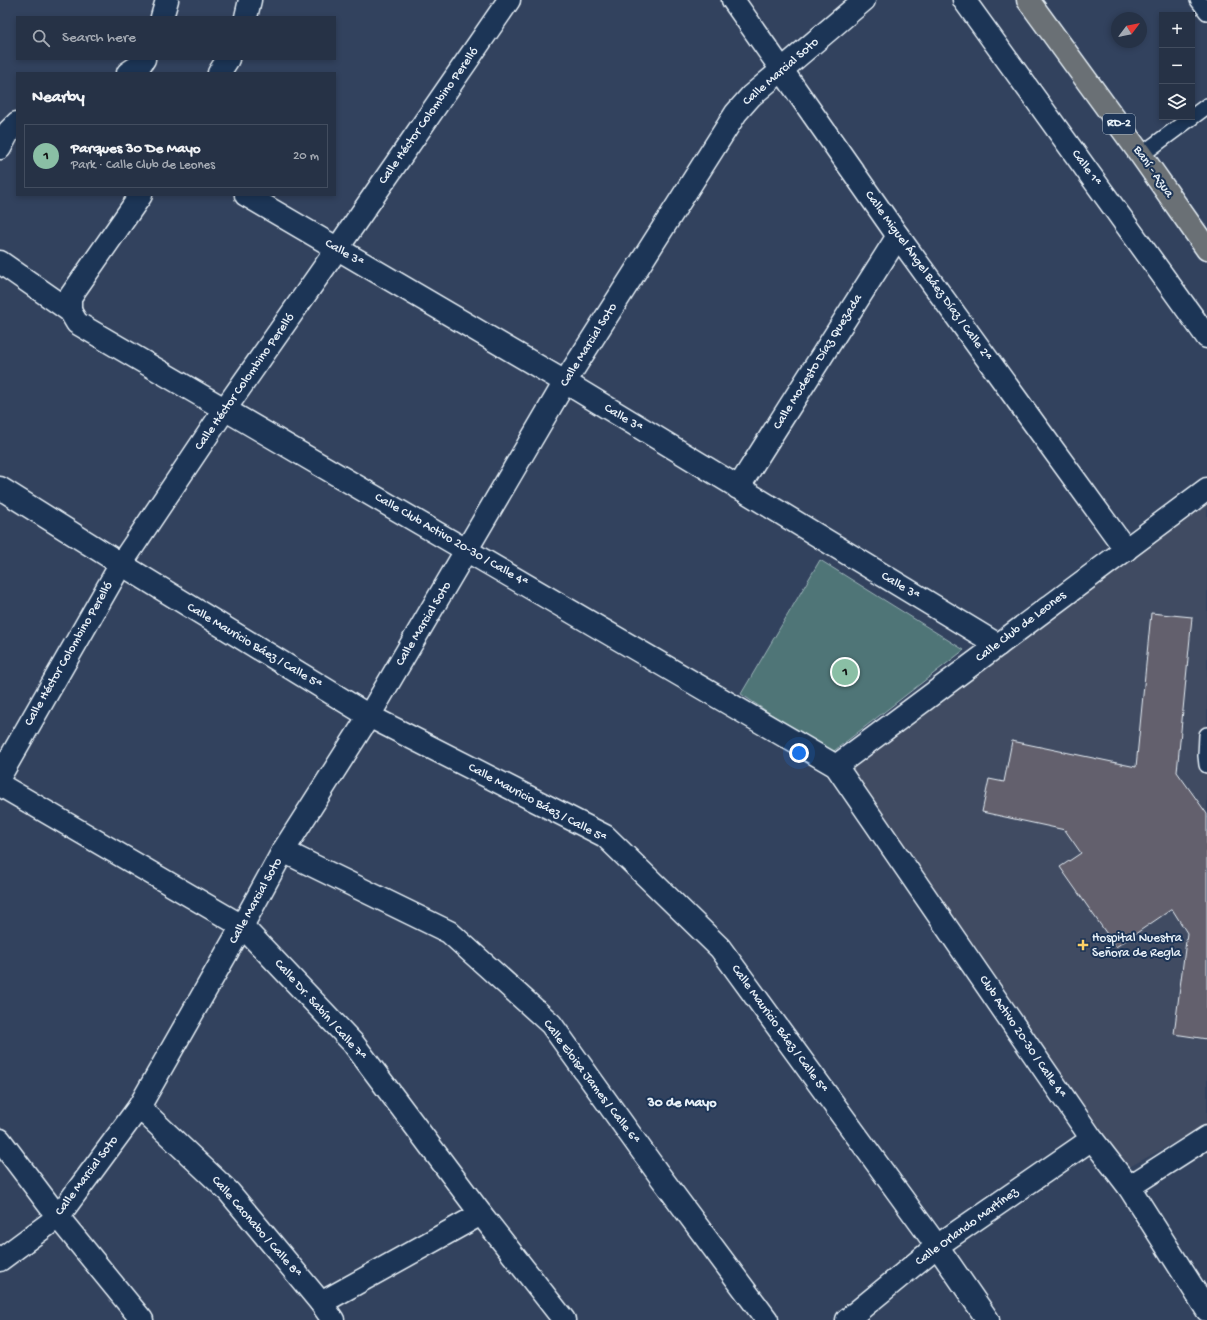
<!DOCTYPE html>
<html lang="en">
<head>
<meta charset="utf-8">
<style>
  body { margin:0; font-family:"Gochi Hand",sans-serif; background:#2e3a4d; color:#f1f3f6 }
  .controls { position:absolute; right:12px; top:12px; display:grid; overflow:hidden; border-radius:0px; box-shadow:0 2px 6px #0003 }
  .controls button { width:36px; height:36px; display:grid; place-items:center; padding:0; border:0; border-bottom:1px solid #424d5f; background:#263246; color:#f1f3f6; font:20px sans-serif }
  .compass { position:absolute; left:1111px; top:12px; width:36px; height:36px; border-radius:50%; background:#263246; box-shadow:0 2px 6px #0003; rotate:58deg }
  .you { position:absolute; left:799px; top:753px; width:14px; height:14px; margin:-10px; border:3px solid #fff; border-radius:50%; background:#1a73e8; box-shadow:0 0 0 6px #1a73e833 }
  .badge { display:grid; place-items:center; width:26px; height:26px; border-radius:50%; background:#8abfa5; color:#111; font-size:13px; font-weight:700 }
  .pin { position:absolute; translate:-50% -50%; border:2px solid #fff; box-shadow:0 1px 4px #0006 }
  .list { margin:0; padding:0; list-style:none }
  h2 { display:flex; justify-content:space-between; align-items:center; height:52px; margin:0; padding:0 16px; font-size:17px }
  h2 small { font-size:13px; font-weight:400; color:#a4aab3 }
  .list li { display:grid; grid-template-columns:26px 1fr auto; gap:12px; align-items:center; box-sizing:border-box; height:64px; margin:0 8px 8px; padding:0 8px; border:1px solid #424d5f; border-radius:0px }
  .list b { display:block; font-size:15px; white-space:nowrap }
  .list p { margin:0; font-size:13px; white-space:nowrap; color:#a4aab3 }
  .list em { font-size:13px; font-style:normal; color:#a4aab3 }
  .icon { flex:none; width:22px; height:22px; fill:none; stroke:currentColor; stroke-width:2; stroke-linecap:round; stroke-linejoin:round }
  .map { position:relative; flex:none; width:1207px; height:1320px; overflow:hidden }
  .search { position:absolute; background:#263246; box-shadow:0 2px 6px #0003; left:16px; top:16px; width:320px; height:44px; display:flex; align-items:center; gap:10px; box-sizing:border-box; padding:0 14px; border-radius:0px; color:#a4aab3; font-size:15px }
  .panel { position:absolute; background:#263246; box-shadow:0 2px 6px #0003; left:16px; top:72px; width:320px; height:124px; border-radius:0px }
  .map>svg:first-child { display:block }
  .built { fill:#414b62 }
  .green { fill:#4f7577; stroke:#9cb3b8 }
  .building { fill:#63606d; stroke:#e8f1f8 }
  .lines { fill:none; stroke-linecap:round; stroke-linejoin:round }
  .lane-casing { stroke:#e8f1f8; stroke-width:18 }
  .street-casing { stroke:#e8f1f8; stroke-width:25 }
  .primary-casing { stroke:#e8f1f8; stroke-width:25 }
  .lane { stroke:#1d3557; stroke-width:15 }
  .street { stroke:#1d3557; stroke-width:22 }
  .primary { stroke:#6a7074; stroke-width:22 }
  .poi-dot { fill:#ffd166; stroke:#1d3557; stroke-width:1.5 }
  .labels { text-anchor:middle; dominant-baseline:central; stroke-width:4; stroke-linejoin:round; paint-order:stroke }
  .shield { fill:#1d3557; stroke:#abb9c8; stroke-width:1 }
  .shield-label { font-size:12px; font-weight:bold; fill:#e8f1f8 }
  .street-label { font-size:13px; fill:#e8f1f8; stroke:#1d3557 }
  .poi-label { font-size:13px; fill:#e8f1f8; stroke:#1d3557; text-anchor:start }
  .neighbourhood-label { font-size:14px; font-weight:bold; fill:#e8f1f8; stroke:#1d3557 }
</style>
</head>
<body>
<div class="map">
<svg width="1207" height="1320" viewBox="0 0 1207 1320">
  <rect width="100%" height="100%" fill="#32425e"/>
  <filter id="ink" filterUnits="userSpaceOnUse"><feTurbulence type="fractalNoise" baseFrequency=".025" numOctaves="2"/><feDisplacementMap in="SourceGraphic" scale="8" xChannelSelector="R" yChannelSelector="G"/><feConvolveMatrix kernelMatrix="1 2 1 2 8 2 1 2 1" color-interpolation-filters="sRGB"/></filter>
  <g filter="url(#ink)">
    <path class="built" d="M1207 489V1125L1118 1173 836 766Z"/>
    <path class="green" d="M820 560 964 650 830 754 741 694Z"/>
    <path class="building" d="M1151 613 1192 617 1177 772 1207 814V1039L1174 1034 1187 933 1172 909 1116 947 1060 867 1081 853 1065 830 982 812 989 779 1004 782 1012 741 1136 767Z"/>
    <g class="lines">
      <g class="lane-casing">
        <g id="lane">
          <path d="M1198 0 1207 12"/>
          <path d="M1141 155 1207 106"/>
          <path d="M1207 735 1206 756 1207 765"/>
        </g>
      </g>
      <g class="street-casing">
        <g id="street">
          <path d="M733 0 898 236 1126 550"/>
          <path d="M964 0 1207 337"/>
          <path d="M162 17 167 0"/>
          <path d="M246 17 250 0"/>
          <path d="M128 73 140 65 144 59"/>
          <path d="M219 73 228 59"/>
          <path d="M0 148 9 131 17 123"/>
          <path d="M246 195 565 382 998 645"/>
          <path d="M0 262 70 311 77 323 836 766 1092 1139 1129 1187 1207 1310"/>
          <path d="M70 311V297L141 195"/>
          <path d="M0 488 121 564 369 716 605 836 720 948 937 1246 988 1320"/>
          <path d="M738 488 898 236"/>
          <path d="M836 766 1207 489"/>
          <path d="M0 776 121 564 225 409 337 249 509 0"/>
          <path d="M0 785 242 926 353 1043 481 1214 564 1320"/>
          <path d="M283 851 449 932 551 1024 660 1176 767 1320"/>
          <path d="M139 1107 229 1192 321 1303 333 1320"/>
          <path d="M0 1140 58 1217 142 1320"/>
          <path d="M1129 1187 1207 1137"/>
          <path d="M0 1260 58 1217 139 1107 242 926 283 851 369 716 565 382 736 113 751 96 864 0"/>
          <path d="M321 1303 481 1214"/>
          <path d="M847 1320 937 1246 1092 1139"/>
        </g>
      </g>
      <g class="primary-casing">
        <path id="primary" d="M1028 0 1141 155 1207 249"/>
      </g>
      <use href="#lane" class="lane"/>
      <use href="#street" class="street"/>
      <use href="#primary" class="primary"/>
    </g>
  </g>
  <path class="poi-dot" d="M1081 939h4v4h4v4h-4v4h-4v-4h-4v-4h4z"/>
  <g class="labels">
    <rect class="shield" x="1103" y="114" width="32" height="20" rx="3"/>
    <g class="shield-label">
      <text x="1119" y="124">RD-2</text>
    </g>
    <g class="street-label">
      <text transform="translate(781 72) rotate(-41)">Calle Marcial Soto</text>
      <text transform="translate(429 116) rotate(-55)">Calle Héctor Colombino Perelló</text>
      <text transform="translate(1086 168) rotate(54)">Calle 1ª</text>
      <text transform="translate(1153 172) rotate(55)">Baní - Azua</text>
      <text transform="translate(344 253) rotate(30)">Calle 3ª</text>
      <text transform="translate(928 276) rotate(54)">Calle Miguel Ángel Báez Díaz / Calle 2ª</text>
      <text transform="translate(589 345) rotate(-58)">Calle Marcial Soto</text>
      <text transform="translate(818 362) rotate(-58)">Calle Modesto Díaz Quezada</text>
      <text transform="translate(245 382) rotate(-55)">Calle Héctor Colombino Perelló</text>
      <text transform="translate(623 418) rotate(31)">Calle 3ª</text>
      <text transform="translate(451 540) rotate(30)">Calle Club Activo 20-30 / Calle 4ª</text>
      <text transform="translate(900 586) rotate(31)">Calle 3ª</text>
      <text transform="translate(424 624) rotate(-59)">Calle Marcial Soto</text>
      <text transform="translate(1021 627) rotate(-37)">Calle Club de Leones</text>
      <text transform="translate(254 646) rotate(31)">Calle Mauricio Báez / Calle 5ª</text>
      <text transform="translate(69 654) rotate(-60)">Calle Héctor Colombino Perelló</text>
      <text transform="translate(537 803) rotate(28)">Calle Mauricio Báez / Calle 5ª</text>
      <text transform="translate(256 901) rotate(-61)">Calle Marcial Soto</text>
      <text transform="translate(320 1010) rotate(48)">Calle Dr. Sabín / Calle 7ª</text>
      <text transform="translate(779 1029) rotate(54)">Calle Mauricio Báez / Calle 5ª</text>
      <text transform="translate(1022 1037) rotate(56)">Club Activo 20-30 / Calle 4ª</text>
      <text transform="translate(591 1082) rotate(53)">Calle Eloisa James / Calle 6ª</text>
      <text transform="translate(87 1176) rotate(-53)">Calle Marcial Soto</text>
      <text transform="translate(256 1227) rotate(49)">Calle Caonabo / Calle 8ª</text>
      <text transform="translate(967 1227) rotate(-36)">Calle Orlando Martínez</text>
    </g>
    <g class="poi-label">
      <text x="1092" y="938">Hospital Nuestra<tspan x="1092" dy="15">Señora de Regla</tspan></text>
    </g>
    <g class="neighbourhood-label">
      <text x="682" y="1103">30 de Mayo</text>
    </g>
  </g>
</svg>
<div class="controls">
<button>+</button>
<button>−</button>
<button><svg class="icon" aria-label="layers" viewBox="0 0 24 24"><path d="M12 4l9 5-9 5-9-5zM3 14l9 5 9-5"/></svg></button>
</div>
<svg class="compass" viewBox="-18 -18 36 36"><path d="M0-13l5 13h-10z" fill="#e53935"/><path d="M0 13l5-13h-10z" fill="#a4aab3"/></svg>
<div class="you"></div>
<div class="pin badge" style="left:845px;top:672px">1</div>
<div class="search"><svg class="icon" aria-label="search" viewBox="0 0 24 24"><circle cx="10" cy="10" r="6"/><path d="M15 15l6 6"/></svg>Search here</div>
<section class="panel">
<h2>Nearby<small></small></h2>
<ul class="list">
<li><span class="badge">1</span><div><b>Parques 30 De Mayo</b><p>Park · Calle Club de Leones</p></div><em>20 m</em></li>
</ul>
</section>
</div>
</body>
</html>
